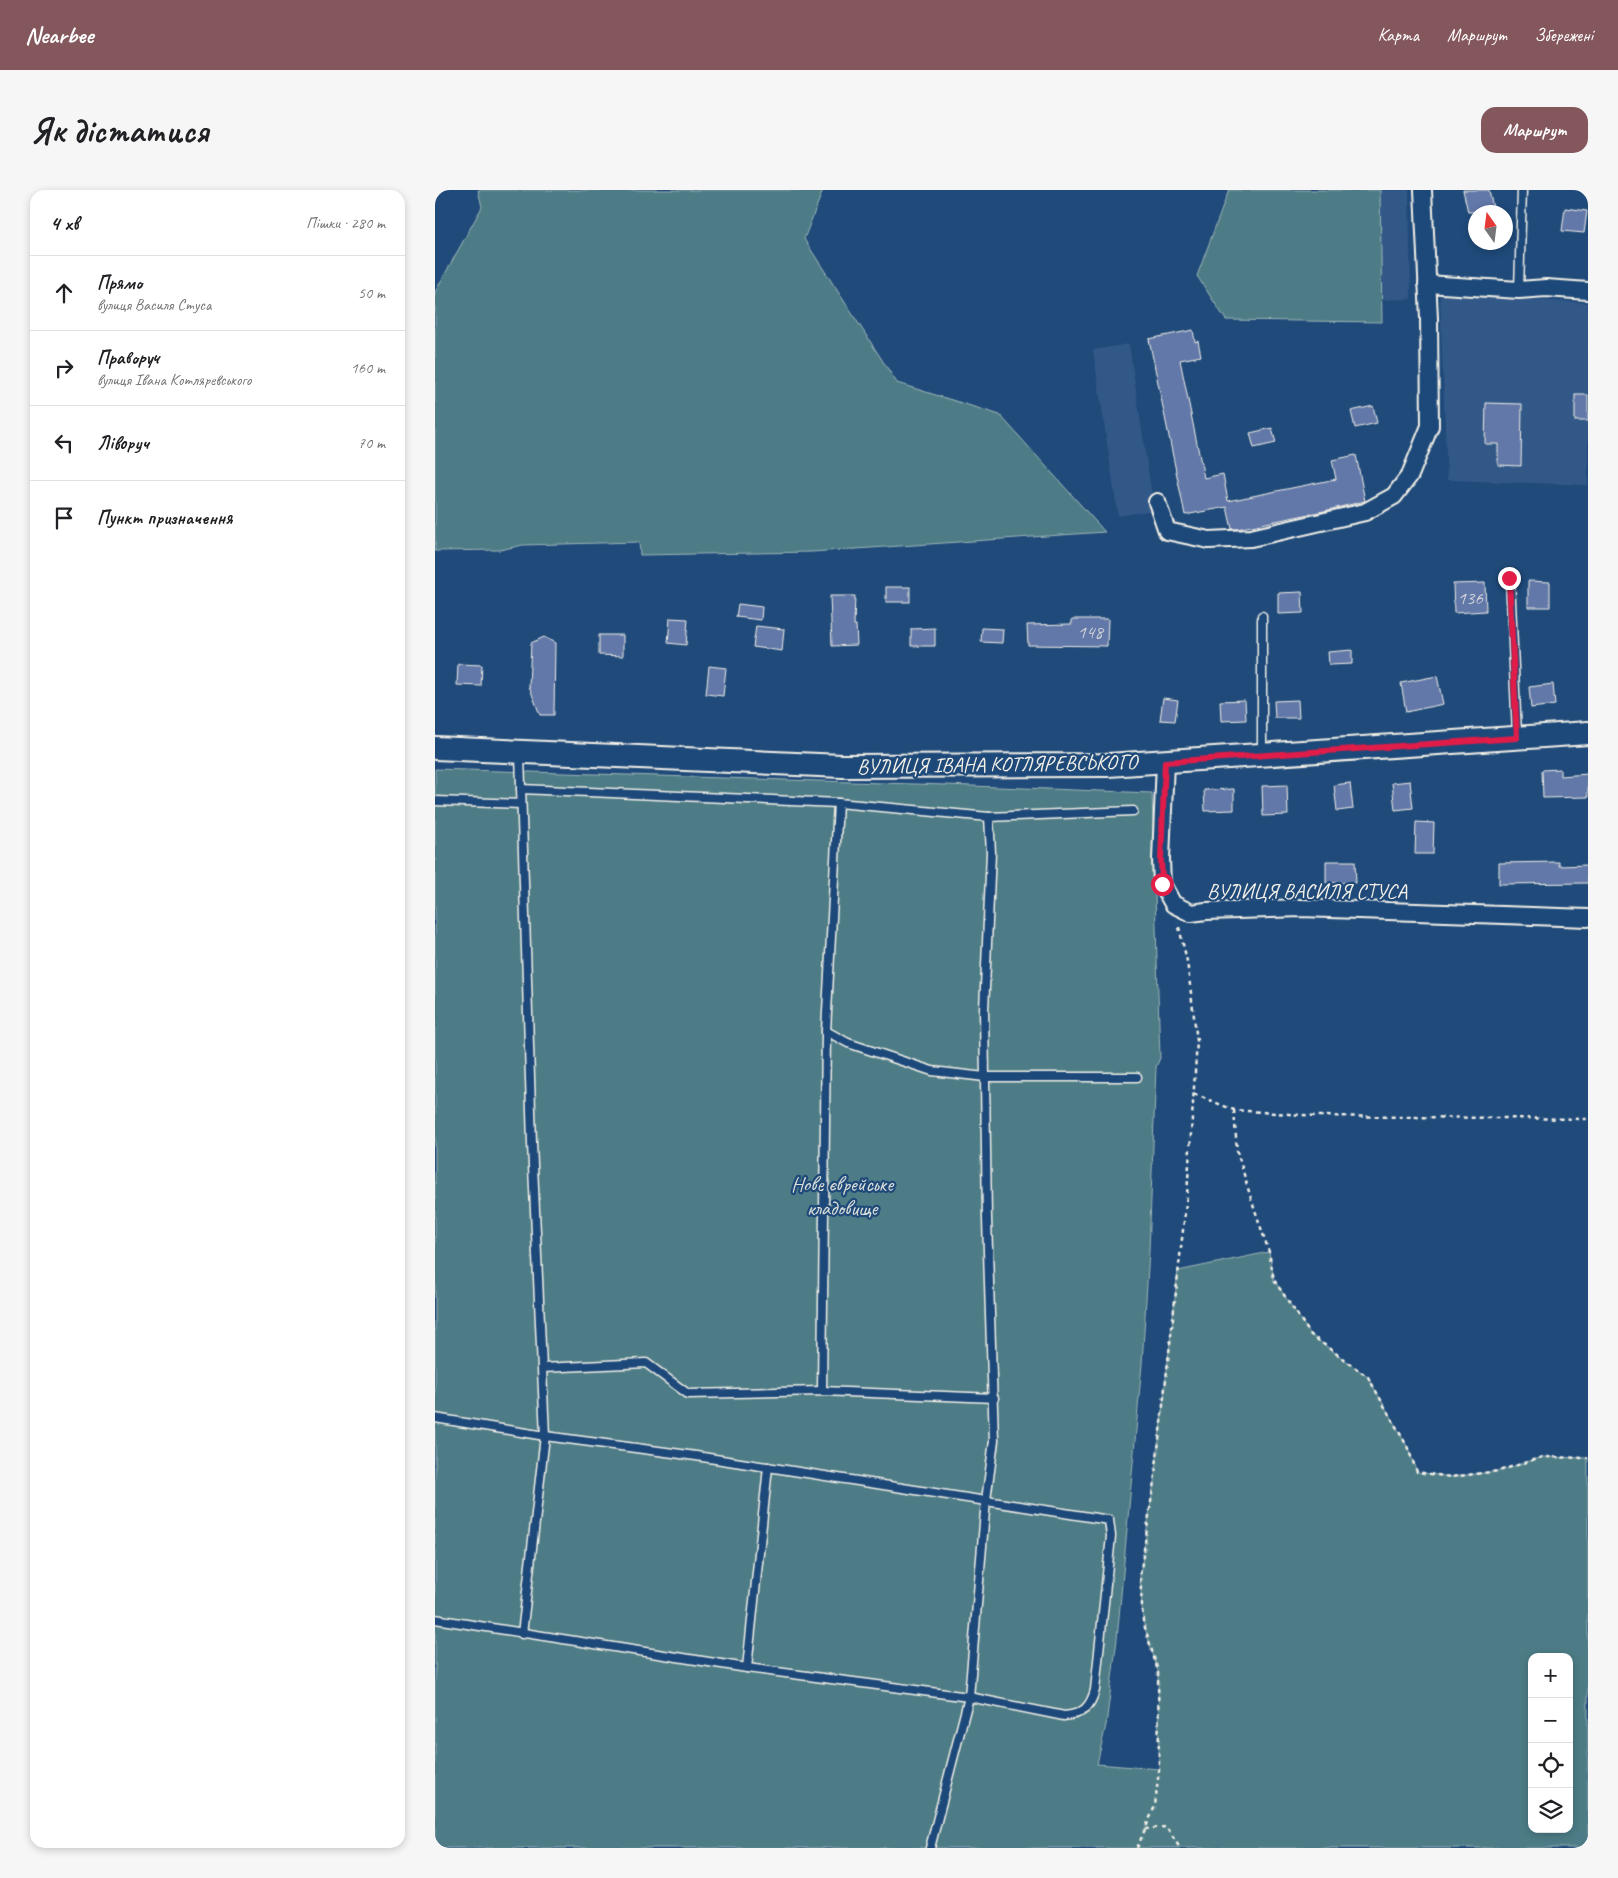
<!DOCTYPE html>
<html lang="uk">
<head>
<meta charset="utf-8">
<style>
  body { margin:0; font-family:Caveat,sans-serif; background:#f6f6f6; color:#202124 }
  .controls { position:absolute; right:15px; bottom:15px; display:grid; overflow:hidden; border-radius:10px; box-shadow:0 2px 8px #0003 }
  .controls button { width:45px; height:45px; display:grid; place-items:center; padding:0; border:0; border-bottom:1px solid #e0e0e0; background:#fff; color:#202124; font:25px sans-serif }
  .compass { position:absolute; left:1033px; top:15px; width:45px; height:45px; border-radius:50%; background:#fff; box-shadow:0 2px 8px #0003; rotate:346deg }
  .stop { position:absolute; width:15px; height:15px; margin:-11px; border:4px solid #e11d48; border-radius:50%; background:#fff }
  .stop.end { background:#e11d48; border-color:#fff; box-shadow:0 1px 5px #0008 }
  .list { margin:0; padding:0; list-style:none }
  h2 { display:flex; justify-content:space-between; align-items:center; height:65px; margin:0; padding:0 20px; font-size:21px }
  h2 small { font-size:16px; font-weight:400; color:#757577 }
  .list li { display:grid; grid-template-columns:32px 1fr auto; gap:15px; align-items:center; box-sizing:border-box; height:75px; padding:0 20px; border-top:1px solid #e0e0e0 }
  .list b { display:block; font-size:19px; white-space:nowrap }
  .list p { margin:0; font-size:16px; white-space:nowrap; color:#757577 }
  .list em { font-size:16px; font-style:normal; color:#757577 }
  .icon { flex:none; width:28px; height:28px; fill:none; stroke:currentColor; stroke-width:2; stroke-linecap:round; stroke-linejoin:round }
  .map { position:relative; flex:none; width:1153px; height:1658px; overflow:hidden; border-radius:15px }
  header { display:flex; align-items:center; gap:30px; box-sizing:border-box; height:70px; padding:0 25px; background:#84575d; color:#fff }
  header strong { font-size:24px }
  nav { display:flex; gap:28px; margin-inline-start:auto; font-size:18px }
  .intro { display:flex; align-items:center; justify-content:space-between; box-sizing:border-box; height:120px; padding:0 30px }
  h1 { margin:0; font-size:35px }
  .button { padding:12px 22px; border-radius:15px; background:#84575d; color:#fff; font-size:18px; font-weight:700 }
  main { display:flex; gap:30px; padding:0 30px }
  aside { flex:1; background:#fff; border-radius:15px; box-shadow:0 2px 8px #0003 }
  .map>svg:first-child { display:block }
  .built { fill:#335888 }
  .green { fill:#4d7c86; stroke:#a0b6b7; fill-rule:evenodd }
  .building { fill:#6278a8; stroke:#f4f1e8 }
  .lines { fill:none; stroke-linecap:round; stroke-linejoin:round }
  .lane-casing { stroke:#f4f1e8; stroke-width:11 }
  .street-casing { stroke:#f4f1e8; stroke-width:20 }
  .secondary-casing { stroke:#f4f1e8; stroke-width:26 }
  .path { stroke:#f4f1e8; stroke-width:2.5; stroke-dasharray:4 4; stroke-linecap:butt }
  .lane { stroke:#1f4a7a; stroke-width:8 }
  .street { stroke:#1f4a7a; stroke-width:16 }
  .secondary { stroke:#1f4a7a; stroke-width:22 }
  .route { stroke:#e11d48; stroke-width:6 }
  .labels { text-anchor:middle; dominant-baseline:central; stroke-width:4.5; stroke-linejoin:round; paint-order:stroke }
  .number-label { font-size:19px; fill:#d0d3d8 }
  .street-label { font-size:21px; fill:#f4f1e8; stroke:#1f4a7a }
  .park-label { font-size:21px; fill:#dbdfd9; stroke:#1f4a7a }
</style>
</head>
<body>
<header>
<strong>Nearbee</strong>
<nav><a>Карта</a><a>Маршрут</a><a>Збережені</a></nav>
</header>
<div class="intro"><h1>Як дістатися</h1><a class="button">Маршрут</a></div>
<main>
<aside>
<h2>4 хв<small>Пішки · 280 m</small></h2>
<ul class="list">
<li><svg class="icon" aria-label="ahead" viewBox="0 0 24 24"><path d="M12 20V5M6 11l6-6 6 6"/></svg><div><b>Прямо</b><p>вулиця Василя Стуса</p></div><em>50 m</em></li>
<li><svg class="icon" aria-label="right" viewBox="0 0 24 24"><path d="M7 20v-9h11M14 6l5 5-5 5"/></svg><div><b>Праворуч</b><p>вулиця Івана Котляревського</p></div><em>160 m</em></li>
<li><svg class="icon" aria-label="left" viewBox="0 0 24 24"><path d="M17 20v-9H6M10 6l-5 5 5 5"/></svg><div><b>Ліворуч</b></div><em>70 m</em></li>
<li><svg class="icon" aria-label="arrive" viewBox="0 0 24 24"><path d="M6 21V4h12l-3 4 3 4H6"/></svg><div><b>Пункт призначення</b></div></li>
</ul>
</aside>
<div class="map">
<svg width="1153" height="1658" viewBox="0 0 1153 1658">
  <rect width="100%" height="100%" fill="#1f4a7a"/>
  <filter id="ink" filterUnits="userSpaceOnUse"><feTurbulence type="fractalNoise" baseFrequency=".02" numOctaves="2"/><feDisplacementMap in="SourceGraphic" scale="10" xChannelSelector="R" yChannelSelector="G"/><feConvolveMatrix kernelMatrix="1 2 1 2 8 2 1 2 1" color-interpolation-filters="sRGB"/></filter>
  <g filter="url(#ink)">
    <g class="built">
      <path d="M939 0H974L976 109 941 110Z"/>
      <path d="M1005 105 1153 113V295L1012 290Z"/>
      <path d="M694 154 719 320 683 326 658 160Z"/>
    </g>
    <g class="green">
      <path d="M43 0H388L369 49 462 193 565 225 670 342 377 362 205 365 204 352 88 355 65 360 0 361V102L47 17Z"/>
      <path d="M794 0H945L947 132 791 130 762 86Z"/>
      <path d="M0 579 511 595 717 603 725 868 721 877 714 1061 707 1174 682 1449 671 1535 662 1574 724 1579 723 1481 708 1431 705 1386 720 1285 743 1081 834 1062 839 1090 876 1145 933 1187 972 1256 982 1282 1016 1287 1064 1281 1107 1267 1153 1268V1658H0ZM1097 1467H1134V1639H1097Z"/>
    </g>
    <g class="building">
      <path d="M1028 0H1054L1059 22H1033Z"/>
      <path d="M1130 18 1152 21 1149 43 1127 41Z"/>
      <path d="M758 140 760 152 763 151 766 166 745 170 769 288 788 284 793 311 901 289 897 270 921 265 930 311 889 321 802 339H797L792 317 750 325 714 149Z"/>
      <rect x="1140" y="205" width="13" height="26"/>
      <path d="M1051 213 1087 214 1086 276 1063 275V254H1050Z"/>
      <path d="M938 216 942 233 920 238 916 221Z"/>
      <path d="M837 238 841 253 819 258 815 243Z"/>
      <path d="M1093 391 1115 392V417H1093Z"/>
      <path d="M1050 393 1051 421 1019 423 1018 394Z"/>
      <rect x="451" y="397" width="24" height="15"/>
      <path d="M867 402 868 423 843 424V403Z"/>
      <path d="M395 406H420L419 435H421L422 455 397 456Z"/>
      <path d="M303 414 327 417 326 430 301 427Z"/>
      <path d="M235 428 253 429 251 455 233 453Z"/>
      <path d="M637 429H673L672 456 593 455 592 435 637 434Z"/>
      <path d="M321 436 349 439 347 461 318 457Z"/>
      <path d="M500 438V456H476V439Z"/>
      <path d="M547 438 568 439 567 453 546 452Z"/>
      <path d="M164 445H188V466L164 465Z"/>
      <path d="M109 447 120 453 119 525H105L94 496 96 453Z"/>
      <path d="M917 460V474L894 475 893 462Z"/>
      <path d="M23 474 47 475 46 496 22 495Z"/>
      <path d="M274 476 291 478 288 506 271 504Z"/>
      <path d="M1002 486 1008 514 971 522 966 493Z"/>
      <path d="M1118 494 1120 515 1096 518 1094 497Z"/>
      <path d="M728 508 743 510 740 531 725 530Z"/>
      <path d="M810 510 811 530 786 531 785 511Z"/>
      <path d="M863 510 864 528H840L839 511Z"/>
      <path d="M1125 579V586L1153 584V607L1108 608 1107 580Z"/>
      <path d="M975 591 978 618 960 620 957 593Z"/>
      <path d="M915 593 918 619 902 621 899 595Z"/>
      <path d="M852 595 853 625 828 626 827 596Z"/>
      <path d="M799 599V620L770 621 769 600Z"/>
      <path d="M981 632 999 633 998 664H980Z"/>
      <path d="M891 671H920L921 693H891Z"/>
      <path d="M1124 672V676L1153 675V693L1064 694V673Z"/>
    </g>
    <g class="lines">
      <g class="lane-casing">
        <g id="lane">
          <path d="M1084 100 1087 0"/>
          <path d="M1075 388 1082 545"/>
          <path d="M827 426V564"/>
          <path d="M85 564 97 953 110 1246 87 1444"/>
          <path d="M86 599 403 613 554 627 698 621"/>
          <path d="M0 611 86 614"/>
          <path d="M391 841 413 853 497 881 550 887H702"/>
          <path d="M107 1178 211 1173 253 1204 387 1201 559 1208"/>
          <path d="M387 1201 391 841 403 613"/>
          <path d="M0 1228 110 1246 261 1266 674 1330 676 1346 660 1500C655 1518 648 1524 629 1526L534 1507 312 1478 0 1429"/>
          <path d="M312 1478 333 1277"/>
          <path d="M495 1658 534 1507 551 1310 559 1251 552 1029 549 820 556 663 554 627"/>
        </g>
      </g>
      <g class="street-casing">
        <g id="street">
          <path d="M992 94 1084 100 1111 98 1153 101"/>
          <path d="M722 312 732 341 774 350 816 348 930 322 959 306 975 285 995 236 994 129 988 0"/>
          <path d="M730 572 726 669 727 694 738 714 756 723 771 721 866 718 1153 728"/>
        </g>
      </g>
      <g class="secondary-casing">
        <path id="secondary" d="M0 558 407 576 673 575 1153 543"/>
      </g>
      <g class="path">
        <path d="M759 904 799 920 881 926 1153 929"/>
        <path d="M799 920 802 961 815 1005 834 1062 839 1090 876 1145 933 1187 972 1256 982 1282 1016 1287 1064 1281 1107 1267 1153 1268"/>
        <path d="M710 1639 731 1637 745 1658"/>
        <path d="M702 1658 720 1616 724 1579 723 1481 708 1431 705 1386 720 1285 752 1005 762 851 752 771 743 733"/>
      </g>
      <use href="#lane" class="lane"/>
      <use href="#street" class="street"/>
      <use href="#secondary" class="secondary"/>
    </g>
  </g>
  <g class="lines" filter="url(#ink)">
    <path class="route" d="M727 694 726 669 730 572 1082 548 1074 388"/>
  </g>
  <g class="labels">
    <g class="number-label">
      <text x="1035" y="408">136</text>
      <text x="655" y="442">148</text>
    </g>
    <g class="street-label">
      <text transform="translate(562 574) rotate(-1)">ВУЛИЦЯ ІВАНА КОТЛЯРЕВСЬКОГО</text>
      <text x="872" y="701">ВУЛИЦЯ ВАСИЛЯ СТУСА</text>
    </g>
    <g class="park-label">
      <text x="407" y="994">Нове єврейське<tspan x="407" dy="24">кладовище</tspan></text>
    </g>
  </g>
</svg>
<div class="controls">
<button>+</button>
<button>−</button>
<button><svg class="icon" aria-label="locate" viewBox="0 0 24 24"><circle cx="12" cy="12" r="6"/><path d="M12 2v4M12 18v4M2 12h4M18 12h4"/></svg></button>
<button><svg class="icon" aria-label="layers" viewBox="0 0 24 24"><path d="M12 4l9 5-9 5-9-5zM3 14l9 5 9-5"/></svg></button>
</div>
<svg class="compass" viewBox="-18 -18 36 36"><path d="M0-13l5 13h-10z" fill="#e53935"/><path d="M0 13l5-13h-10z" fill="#757577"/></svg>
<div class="stop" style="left:727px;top:694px"></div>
<div class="stop end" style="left:1074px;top:388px"></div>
</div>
</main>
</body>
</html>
